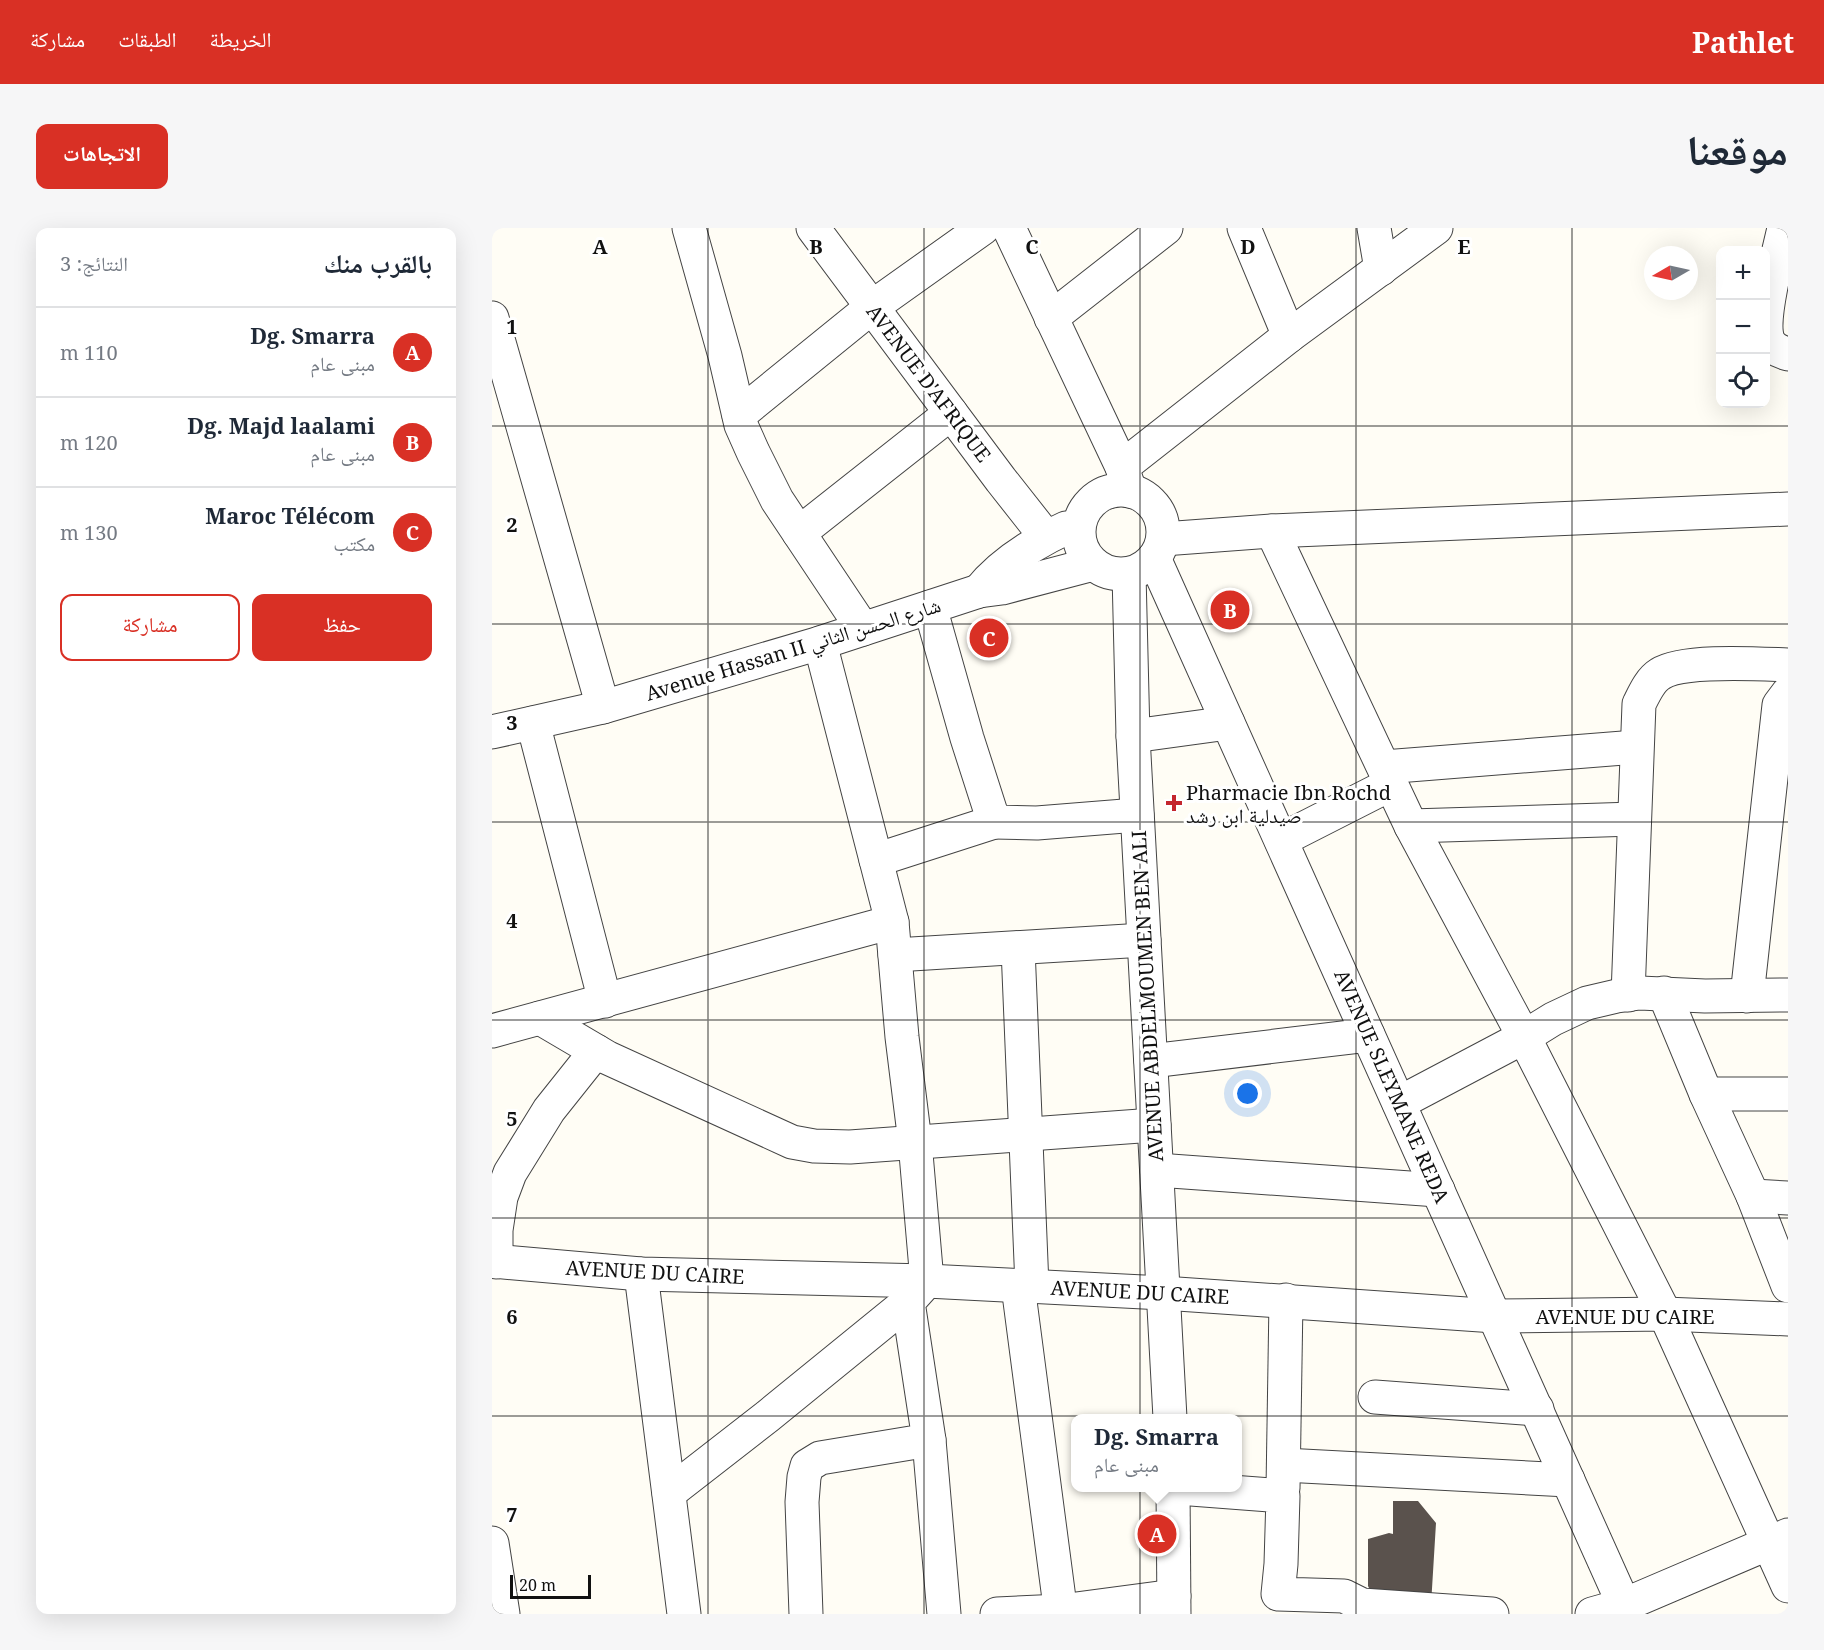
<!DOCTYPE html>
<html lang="ar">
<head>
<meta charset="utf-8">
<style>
  body { margin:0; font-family:"Noto Serif","Noto Naskh Arabic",serif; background:#f6f6f7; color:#1f2937; direction:rtl }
  .controls { position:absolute; right:18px; top:18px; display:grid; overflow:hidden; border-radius:12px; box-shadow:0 6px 24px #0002 }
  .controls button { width:54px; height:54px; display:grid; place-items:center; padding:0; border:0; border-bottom:2px solid #e0e1e3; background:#fff; color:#1f2937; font:30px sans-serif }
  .compass { position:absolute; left:1152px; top:18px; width:54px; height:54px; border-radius:50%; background:#fff; box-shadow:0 6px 24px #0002; rotate:261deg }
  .scale { position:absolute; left:18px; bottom:15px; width:81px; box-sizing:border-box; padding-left:6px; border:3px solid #111; border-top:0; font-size:16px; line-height:21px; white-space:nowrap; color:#111; -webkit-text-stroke:4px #fff; paint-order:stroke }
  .you { position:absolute; left:756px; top:866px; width:21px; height:21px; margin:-15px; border:4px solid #fff; border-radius:50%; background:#1a73e8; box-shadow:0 0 0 9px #1a73e833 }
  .badge { display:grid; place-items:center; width:39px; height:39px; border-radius:50%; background:#d93025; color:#fff; font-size:20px; font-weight:700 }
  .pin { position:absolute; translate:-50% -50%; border:3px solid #fff; box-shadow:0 2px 6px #0006 }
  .popup { position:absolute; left:579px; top:1186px; width:171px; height:78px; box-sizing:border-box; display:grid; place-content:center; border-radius:12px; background:#fff; filter:drop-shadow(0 2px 4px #0005); font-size:20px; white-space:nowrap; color:#747a83 }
  .popup b { font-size:22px; color:#1f2937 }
  .popup::after { content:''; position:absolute; left:50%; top:100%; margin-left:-12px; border:12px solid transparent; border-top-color:#fff }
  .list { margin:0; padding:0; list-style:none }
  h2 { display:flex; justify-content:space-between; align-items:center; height:78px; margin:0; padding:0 24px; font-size:26px }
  h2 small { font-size:20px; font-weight:400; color:#747a83 }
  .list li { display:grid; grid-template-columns:39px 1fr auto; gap:18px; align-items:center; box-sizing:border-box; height:90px; padding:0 24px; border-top:2px solid #e0e1e3 }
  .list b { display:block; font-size:22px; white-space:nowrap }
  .list p { margin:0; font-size:20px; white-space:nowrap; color:#747a83 }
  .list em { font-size:20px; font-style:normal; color:#747a83 }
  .actions { display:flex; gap:12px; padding:18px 24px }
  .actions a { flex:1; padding:14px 0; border:2px solid #d93025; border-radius:12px; text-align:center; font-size:21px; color:#d93025 }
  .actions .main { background:#d93025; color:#fff }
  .icon { flex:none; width:33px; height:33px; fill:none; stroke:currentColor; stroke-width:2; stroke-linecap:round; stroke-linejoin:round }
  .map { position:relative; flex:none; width:1296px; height:1386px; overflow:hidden; direction:ltr; border-radius:12px }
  header { display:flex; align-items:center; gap:36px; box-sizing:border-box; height:84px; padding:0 30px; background:#d93025; color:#fff }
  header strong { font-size:28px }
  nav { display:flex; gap:33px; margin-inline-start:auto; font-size:21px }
  .intro { display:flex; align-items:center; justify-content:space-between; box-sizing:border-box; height:144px; padding:0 36px }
  h1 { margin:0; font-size:42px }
  .button { padding:15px 27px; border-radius:12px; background:#d93025; color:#fff; font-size:21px; font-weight:700 }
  main { display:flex; gap:36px; padding:0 36px }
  aside { flex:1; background:#fff; border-radius:12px; box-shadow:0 6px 24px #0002 }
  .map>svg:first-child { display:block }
  .building { fill:#5a524d }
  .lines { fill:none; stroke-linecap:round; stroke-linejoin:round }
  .minor-casing { stroke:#444; stroke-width:35 }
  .minor { stroke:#fff; stroke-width:33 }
  .grid { fill:none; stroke:#111; stroke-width:1.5; stroke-opacity:0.55 }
  .poi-dot { fill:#c4262e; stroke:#fff; stroke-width:2 }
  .labels { text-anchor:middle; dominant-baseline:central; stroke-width:6; stroke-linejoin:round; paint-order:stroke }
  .street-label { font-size:20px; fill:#111; stroke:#fff }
  .poi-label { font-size:20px; fill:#111; stroke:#fff; text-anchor:start }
  .grid-label { font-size:20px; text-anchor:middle; font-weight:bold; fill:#111; stroke:#fff; stroke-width:6; stroke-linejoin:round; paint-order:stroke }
</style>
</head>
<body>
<header>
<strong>Pathlet</strong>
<nav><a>الخريطة</a><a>الطبقات</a><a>مشاركة</a></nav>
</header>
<div class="intro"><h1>موقعنا</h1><a class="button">الاتجاهات</a></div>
<main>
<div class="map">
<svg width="1296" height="1386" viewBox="0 0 1296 1386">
  <rect width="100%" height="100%" fill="#fffdf5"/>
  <path class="building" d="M901 1273H926L944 1295 939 1377 884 1374 876 1358V1311L897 1305 901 1306Z"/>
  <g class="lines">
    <g class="minor-casing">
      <g id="minor">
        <path d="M197 0 233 128 249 197 261 224 285 272 371 401"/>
        <path d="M321 0 509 252 554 309"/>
        <path d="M517 0 630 239 638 263"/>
        <path d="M752 0 797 108"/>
        <path d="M882 0 889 41"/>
        <path d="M1292 0C1287 24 1267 94 1277 114 1281 121 1289 124 1296 126"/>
        <path d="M0 90 111 479"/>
        <path d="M559 90 674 0"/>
        <path d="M247 187 380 79 491 0"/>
        <path d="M630 239 797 108 944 0"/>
        <circle cx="629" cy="304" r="42"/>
        <path d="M780 303 919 598 1032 809 1173 1086 1296 1358"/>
        <path d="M307 305 459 185"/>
        <path d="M671 311 780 303 1296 281"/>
        <path d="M662 330 1136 1386"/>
        <path d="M637 346 641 508 678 1190"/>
        <path d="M487 363C509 335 542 315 574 300"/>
        <path d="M438 379 475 510 502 594 545 595 645 587"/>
        <path d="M41 495 113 773"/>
        <path d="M0 504 111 479 328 415 487 363 510 360 601 336"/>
        <path d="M641 508 736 495"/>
        <path d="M892 539 1144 519"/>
        <path d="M919 598 1142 591"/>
        <path d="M789 612 899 556"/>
        <path d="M384 632 502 594"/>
        <path d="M526 720 540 1058"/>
        <path d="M403 727 652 712"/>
        <path d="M1172 765 1214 866 1261 968 1296 1058"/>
        <path d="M1136 767 1147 476C1152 466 1158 452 1168 446 1191 431 1267 436 1296 437"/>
        <path d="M1255 768 1287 477 1296 465"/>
        <path d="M48 790 116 830 300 914 322 918 358 919 662 897"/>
        <path d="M0 803 400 694"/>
        <path d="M659 833 876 807"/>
        <path d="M1214 866H1296"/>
        <path d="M907 875 1032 809 1061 791 1095 775 1125 768 1148 765 1213 768 1296 767"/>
        <path d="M665 942 946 962"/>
        <path d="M1261 968 1296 970"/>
        <path d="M0 1033 149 1046 435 1053 671 1065 1003 1088 1173 1086 1296 1091"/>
        <path d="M4 1034V1002L9 969 18 945 57 882 104 823"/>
        <path d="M149 1046 192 1386"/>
        <path d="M526 1058 569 1386"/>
        <path d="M883 1169 1045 1181"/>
        <path d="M437 1212 452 1386"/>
        <path d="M792 1237 1076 1252"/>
        <path d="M681 1260 682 1386"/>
        <path d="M686 1260 791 1268 789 1336 786 1366 852 1368 870 1377 1000 1386"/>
        <path d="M791 1260 794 1072"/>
        <path d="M177 1265 276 1188 416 1074"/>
        <path d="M0 1315 11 1386"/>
        <path d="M314 1386 310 1274 312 1249 315 1238 328 1230 437 1212 416 1074 435 1053 423 914 410 809 400 694 328 415"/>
        <path d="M505 1386 569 1383 682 1368"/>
        <path d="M1100 1386 1132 1377 1296 1307"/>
      </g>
    </g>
    <use href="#minor" class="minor"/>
  </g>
  <path class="grid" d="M216 0V1386M432 0V1386M648 0V1386M864 0V1386M1080 0V1386M0 198H1296M0 396H1296M0 594H1296M0 792H1296M0 990H1296M0 1188H1296"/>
  <path class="poi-dot" d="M679 566h6v6h6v6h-6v6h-6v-6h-6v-6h6z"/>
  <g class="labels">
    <g class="street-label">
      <text transform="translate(437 155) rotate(53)">AVENUE D'AFRIQUE</text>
      <text transform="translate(301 421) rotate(-17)">Avenue Hassan II شارع الحسن الثاني</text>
      <text transform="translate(655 768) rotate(-93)">AVENUE ABDELMOUMEN BEN ALI</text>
      <text transform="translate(900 858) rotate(66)">AVENUE SLEYMANE REDA</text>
      <text transform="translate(163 1044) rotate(3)">AVENUE DU CAIRE</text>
      <text transform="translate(648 1064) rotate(3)">AVENUE DU CAIRE</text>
      <text x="1133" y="1088">AVENUE DU CAIRE</text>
    </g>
    <g class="poi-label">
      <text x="694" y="564">Pharmacie Ibn Rochd<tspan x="694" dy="23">صيدلية ابن رشد</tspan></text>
    </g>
  </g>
  <g class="grid-label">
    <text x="108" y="26">A</text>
    <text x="324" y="26">B</text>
    <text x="540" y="26">C</text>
    <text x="756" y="26">D</text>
    <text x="972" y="26">E</text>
    <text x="20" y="106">1</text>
    <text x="20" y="304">2</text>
    <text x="20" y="502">3</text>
    <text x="20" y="700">4</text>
    <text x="20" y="898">5</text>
    <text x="20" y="1096">6</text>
    <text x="20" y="1294">7</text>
  </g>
</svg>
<div class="controls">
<button>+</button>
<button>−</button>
<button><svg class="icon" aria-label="locate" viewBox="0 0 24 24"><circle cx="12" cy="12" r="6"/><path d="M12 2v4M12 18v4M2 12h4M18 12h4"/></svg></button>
</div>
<svg class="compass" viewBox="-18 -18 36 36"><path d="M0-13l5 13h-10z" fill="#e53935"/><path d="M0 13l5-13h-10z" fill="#747a83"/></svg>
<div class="scale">20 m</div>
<div class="you"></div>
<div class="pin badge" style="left:665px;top:1306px">A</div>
<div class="popup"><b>Dg. Smarra</b>مبنى عام</div>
<div class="pin badge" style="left:738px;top:382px">B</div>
<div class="pin badge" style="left:497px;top:410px">C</div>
</div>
<aside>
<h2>بالقرب منك<small>النتائج: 3</small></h2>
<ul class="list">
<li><span class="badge">A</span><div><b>Dg. Smarra</b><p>مبنى عام</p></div><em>110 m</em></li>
<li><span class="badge">B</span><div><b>Dg. Majd laalami</b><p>مبنى عام</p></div><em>120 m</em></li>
<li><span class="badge">C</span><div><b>Maroc Télécom</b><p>مكتب</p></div><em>130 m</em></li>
</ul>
<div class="actions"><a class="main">حفظ</a><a>مشاركة</a></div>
</aside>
</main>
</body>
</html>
